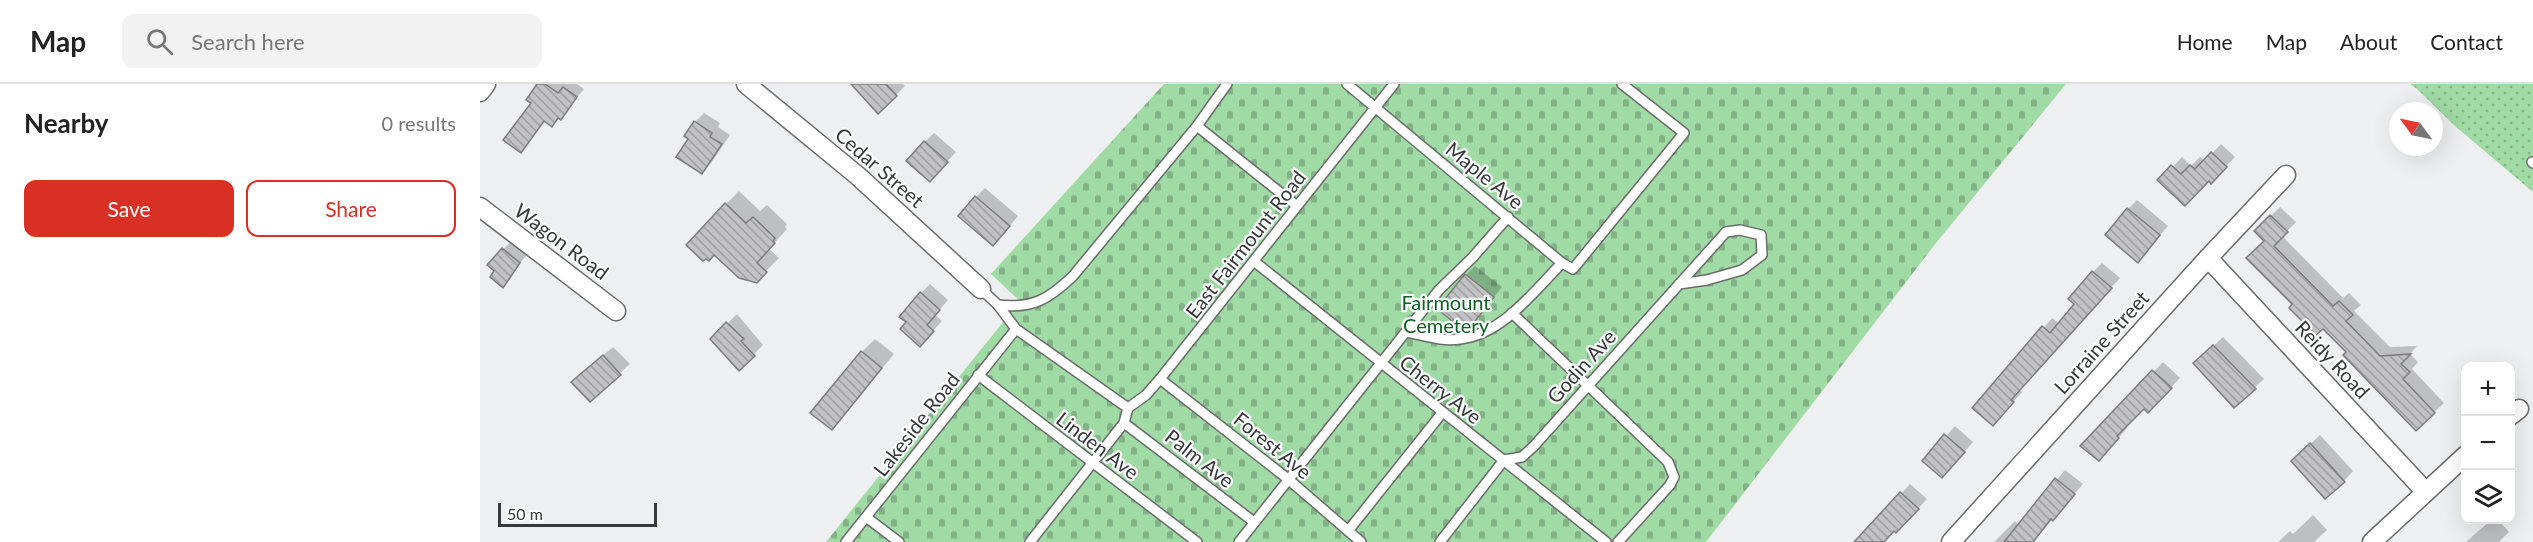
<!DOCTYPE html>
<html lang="en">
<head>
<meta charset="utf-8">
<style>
  body { margin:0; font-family:Lato,sans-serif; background:#f2f2f2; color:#222 }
  .controls { position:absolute; right:18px; bottom:18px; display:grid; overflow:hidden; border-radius:12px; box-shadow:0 6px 24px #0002 }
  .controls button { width:54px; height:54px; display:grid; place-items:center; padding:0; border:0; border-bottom:2px solid #e0e0e0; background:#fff; color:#222; font:30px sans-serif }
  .compass { position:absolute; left:1909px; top:18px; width:54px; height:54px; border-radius:50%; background:#fff; box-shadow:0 6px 24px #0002; rotate:303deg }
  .scale { position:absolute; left:18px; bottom:15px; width:159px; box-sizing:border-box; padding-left:6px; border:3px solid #39393a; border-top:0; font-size:16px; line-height:21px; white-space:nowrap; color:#39393a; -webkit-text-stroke:4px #fbfcfd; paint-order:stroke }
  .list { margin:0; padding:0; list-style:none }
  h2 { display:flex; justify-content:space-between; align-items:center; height:78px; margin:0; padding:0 24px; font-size:26px }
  h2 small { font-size:20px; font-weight:400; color:#767676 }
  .actions { display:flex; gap:12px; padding:18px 24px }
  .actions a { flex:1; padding:14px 0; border:2px solid #d93025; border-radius:12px; text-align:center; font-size:21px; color:#d93025 }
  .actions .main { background:#d93025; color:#fff }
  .icon { flex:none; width:33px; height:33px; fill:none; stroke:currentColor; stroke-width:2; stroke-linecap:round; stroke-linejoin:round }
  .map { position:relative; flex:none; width:2053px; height:458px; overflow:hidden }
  header { display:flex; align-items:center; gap:36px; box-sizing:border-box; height:84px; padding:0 30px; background:#fff; border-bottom:2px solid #e0e0e0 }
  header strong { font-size:28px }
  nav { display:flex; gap:33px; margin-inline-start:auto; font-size:21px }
  .search { width:420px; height:54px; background:#f2f2f2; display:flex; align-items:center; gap:15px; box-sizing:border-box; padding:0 21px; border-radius:12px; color:#767676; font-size:22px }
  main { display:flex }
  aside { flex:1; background:#fff }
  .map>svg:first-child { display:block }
  .grass { fill:url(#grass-dots) }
  .cemetery { fill:url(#cemetery-stones) }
  .shadow { fill:#0003 }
  .building { fill:url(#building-back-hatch); stroke:#7d7d7e; stroke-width:1.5 }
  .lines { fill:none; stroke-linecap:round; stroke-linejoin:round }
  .service-casing { stroke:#6a6b6c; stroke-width:12 }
  .minor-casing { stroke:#6a6b6c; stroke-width:21 }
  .service { stroke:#fff; stroke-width:9 }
  .minor { stroke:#fff; stroke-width:18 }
  .labels { text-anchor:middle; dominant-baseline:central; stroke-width:4.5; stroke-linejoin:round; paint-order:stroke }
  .street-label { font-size:20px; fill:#39393a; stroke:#fbfcfd }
  .park-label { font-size:20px; fill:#126023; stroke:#fbfcfd }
</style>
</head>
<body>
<header>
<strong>Map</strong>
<div class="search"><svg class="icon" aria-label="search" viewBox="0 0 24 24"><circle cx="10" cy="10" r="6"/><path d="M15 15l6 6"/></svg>Search here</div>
<nav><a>Home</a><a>Map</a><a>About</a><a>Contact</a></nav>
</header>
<main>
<aside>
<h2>Nearby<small>0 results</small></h2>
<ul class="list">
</ul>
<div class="actions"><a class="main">Save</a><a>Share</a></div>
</aside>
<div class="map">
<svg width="2053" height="458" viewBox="0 0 2053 458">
  <defs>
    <pattern id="grass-dots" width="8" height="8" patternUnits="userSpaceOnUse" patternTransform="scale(1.5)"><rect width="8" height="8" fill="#a0daa4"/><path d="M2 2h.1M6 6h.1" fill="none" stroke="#83b287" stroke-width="1.8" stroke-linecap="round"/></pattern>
    <pattern id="cemetery-stones" width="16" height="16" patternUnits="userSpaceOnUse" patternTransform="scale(1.5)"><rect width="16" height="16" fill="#a0daa4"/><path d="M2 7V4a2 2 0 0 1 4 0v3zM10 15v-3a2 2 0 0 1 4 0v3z" fill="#83b287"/></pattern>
    <pattern id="building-back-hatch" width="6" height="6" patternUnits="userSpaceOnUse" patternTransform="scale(1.5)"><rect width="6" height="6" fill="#c2c1c3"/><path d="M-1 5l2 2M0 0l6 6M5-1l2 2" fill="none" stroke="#9f9e9f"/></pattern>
  </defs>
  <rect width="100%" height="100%" fill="#edeff0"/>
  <path class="grass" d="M1930 0H2053V108L1975 42 1936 4Z"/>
  <path class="cemetery" d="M684 0H1586L1456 159 1226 458H346L540 217 511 190Z"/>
  <g class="shadow">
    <path d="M59 0H97L104 5 80 34 72 41 66 36 41 67Z"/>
    <path d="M381 0H423L425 2 416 11Z"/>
    <path d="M224 29 240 39 238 43 250 51 231 79 222 88 210 54 215 38Z"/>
    <path d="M454 49 476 68 459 86 445 58Z"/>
    <path d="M1741 60 1755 73 1740 88 1729 95 1680 96 1702 73 1711 82 1720 73 1725 77Z"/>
    <path d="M505 104 538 132 522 151 496 113Z"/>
    <path d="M259 107 280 127 287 121 307 140 305 143 307 145 289 165 299 174 276 197 246 120Z"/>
    <path d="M1657 116 1688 142 1658 177 1648 125Z"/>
    <path d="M1800 123 1816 138 1802 152 1863 214 1869 209 1881 221 1874 227 1910 263 1937 262 1930 270 1938 278 1932 285 1964 319 1936 345 1868 268 1843 243 1814 220 1786 157 1776 147Z"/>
    <path d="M32 156 48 169 23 202 16 187 9 181Z"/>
    <path d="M1622 179 1640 194 1539 306 1542 308 1522 331 1494 324 1572 234 1580 240 1596 220 1613 188Z"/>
    <path d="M995 182 1022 203 988 245 986 191Z"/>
    <path d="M450 200 468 216 455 231 462 237 449 251 428 238 441 209Z"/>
    <path d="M257 230 283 261 259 285 232 255Z"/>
    <path d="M1743 253 1784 295 1754 322 1725 270Z"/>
    <path d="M395 255 414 270 352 344 382 268Z"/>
    <path d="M133 263 150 280 110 316 102 289Z"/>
    <path d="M1683 278 1700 294 1677 318 1664 323 1645 342 1647 344 1628 366 1603 362Z"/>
    <path d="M1475 342 1493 358 1471 383 1444 377Z"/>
    <path d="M1840 351 1873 387 1864 397 1822 368Z"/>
    <path d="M1585 386 1603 400 1553 458H1514L1535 437 1539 441Z"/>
    <path d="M1430 400 1447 415 1425 438 1414 445 1403 458H1376Z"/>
    <path d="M1833 431 1847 446 1834 458H1798L1810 447 1813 450Z"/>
    <path d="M2011 436H2018L2029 448 2019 458H1986Z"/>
  </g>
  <g class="building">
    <path d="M57 0H65L78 9 83 3 97 13 81 36 78 34 72 43 64 37 41 69 23 56 51 19 46 16Z"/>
    <path d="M371 0H406L417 12 398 30Z"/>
    <path d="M214 37 232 49 230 53 242 60 222 90 196 73 208 55 204 52Z"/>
    <path d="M444 57 468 78 450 98 426 77Z"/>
    <path d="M1731 68 1747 83 1731 100 1729 97 1705 122 1677 96 1691 81 1701 90 1710 81 1715 85Z"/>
    <path d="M495 112 530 142 513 162 478 132Z"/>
    <path d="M245 119 266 139 273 133 295 154 293 157 295 159 277 179 287 188 277 199 259 194 234 171 229 177 226 175 223 177 206 161Z"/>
    <path d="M1647 124 1680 151 1658 179 1625 151Z"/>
    <path d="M1790 131 1808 148 1794 162 1853 222 1859 217 1873 231 1866 237 1900 272 1931 270 1921 280 1930 288 1923 295 1955 329 1936 347 1863 271 1866 268 1843 245 1836 251 1809 224 1812 220 1766 174 1784 157 1774 147Z"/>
    <path d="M22 164 40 179 23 204 10 193 14 187 7 181Z"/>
    <path d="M1612 187 1632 204 1531 316 1534 318 1513 342 1492 324 1562 242 1570 249 1594 220 1588 215Z"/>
    <path d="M985 190 1014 213 988 246 985 247 957 225Z"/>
    <path d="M440 208 460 226 447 241 454 247 440 263 420 245 426 238 419 233Z"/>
    <path d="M246 238 264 255 261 257 275 272 259 287 230 255Z"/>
    <path d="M1733 261 1776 305 1754 324 1713 279Z"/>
    <path d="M381 267 402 284 352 346 330 329Z"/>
    <path d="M123 271 141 291 110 318 91 298Z"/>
    <path d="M1672 286 1692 304 1668 329 1664 325 1637 352 1639 354 1619 377 1600 362Z"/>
    <path d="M1464 350 1485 368 1462 394 1442 377Z"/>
    <path d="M1830 359 1865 398 1845 415 1811 377Z"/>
    <path d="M1575 394 1595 410 1573 437 1571 435 1553 458H1524Z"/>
    <path d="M1420 408 1439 425 1416 449 1414 447 1404 458H1374Z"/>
  </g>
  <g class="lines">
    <g class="service-casing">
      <g id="service">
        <path d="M867 0 1082 179 1093 185 1204 49 1142 0"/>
        <path d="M717 42 817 122"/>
        <path d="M2052 78 2053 79"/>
        <path d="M775 178 1126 458"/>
        <path d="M501 205 518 221 536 245 648 324"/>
        <path d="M518 221C553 225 569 215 593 192L717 42 747 0"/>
        <path d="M1032 229 1188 378 1194 393 1190 401 1138 458"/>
        <path d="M926 248C943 251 962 258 980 255 1023 250 1054 207 1082 179"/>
        <path d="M498 291 717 458"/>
        <path d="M680 295 808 395 881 458"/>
        <path d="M644 339 774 438"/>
        <path d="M1024 376 1042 373 1054 362 1246 148 1260 146 1281 151 1282 171 1262 186 1227 196 1199 200"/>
        <path d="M386 433 419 458"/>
        <path d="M868 447 962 329"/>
        <path d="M366 458 536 245"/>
        <path d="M550 458 644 339 648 324 666 311 680 295 914 0"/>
        <path d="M759 458 959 206 993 173 1028 133"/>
        <path d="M960 458 1024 376"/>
      </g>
    </g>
    <g class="minor-casing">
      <g id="minor">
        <path d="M266 0 378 92 501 205"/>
        <path d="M0 8 6 0"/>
        <path d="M0 123 136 227"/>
        <path d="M1728 174 1945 407"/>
        <path d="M2030 332 2039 325"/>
        <path d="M1471 458 1728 174 1806 91"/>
        <path d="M1892 458 1986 371"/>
      </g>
    </g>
    <use href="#service" class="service"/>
    <use href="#minor" class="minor"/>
  </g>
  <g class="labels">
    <g class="street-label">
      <text transform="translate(400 83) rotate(41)">Cedar Street</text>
      <text transform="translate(1005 91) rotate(39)">Maple Ave</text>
      <text transform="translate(82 157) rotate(37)">Wagon Road</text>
      <text transform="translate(765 160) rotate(-52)">East Fairmount Road</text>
      <text transform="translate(1621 258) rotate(-48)">Lorraine Street</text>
      <text transform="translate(1853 275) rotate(47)">Reidy Road</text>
      <text transform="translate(1101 282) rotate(-48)">Godin Ave</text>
      <text transform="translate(961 305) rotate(38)">Cherry Ave</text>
      <text transform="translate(436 340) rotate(-52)">Lakeside Road</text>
      <text transform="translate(618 361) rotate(37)">Linden Ave</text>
      <text transform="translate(793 361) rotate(39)">Forest Ave</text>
      <text transform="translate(720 374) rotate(38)">Palm Ave</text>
    </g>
    <g class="park-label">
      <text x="966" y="218">Fairmount<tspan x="966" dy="23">Cemetery</tspan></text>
    </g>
  </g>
</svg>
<div class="controls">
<button>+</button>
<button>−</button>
<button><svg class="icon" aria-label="layers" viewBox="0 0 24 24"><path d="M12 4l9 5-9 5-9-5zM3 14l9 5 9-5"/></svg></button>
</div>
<svg class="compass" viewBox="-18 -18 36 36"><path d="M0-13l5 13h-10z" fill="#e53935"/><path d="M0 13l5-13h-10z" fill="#767676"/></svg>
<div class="scale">50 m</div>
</div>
</main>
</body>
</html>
